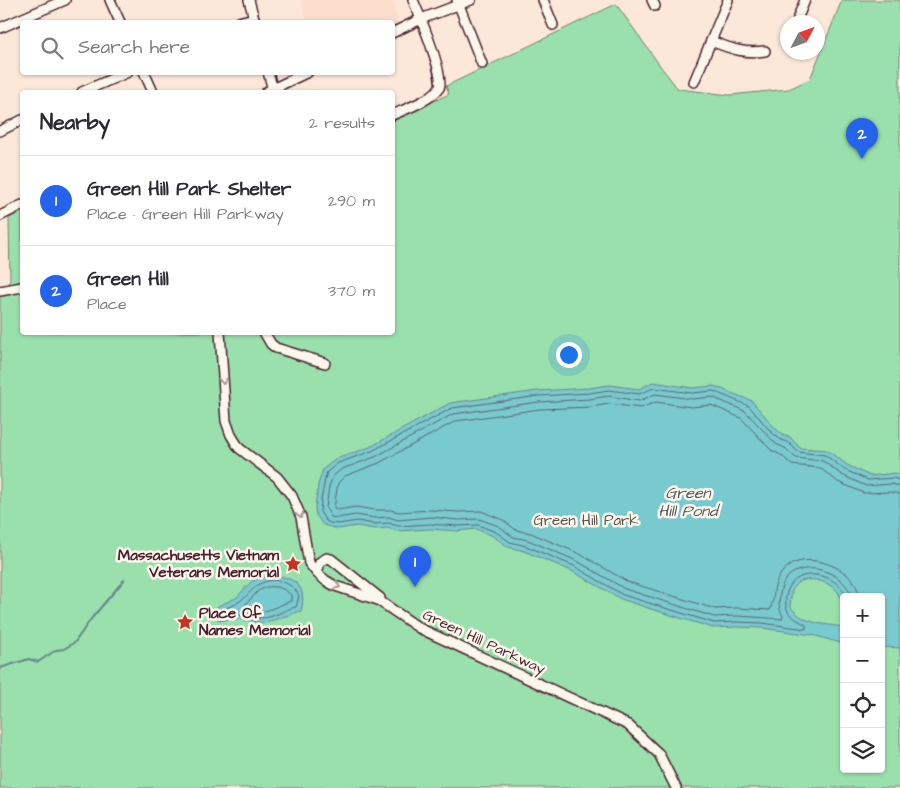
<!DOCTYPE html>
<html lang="en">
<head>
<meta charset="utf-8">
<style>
  body { margin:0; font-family:"Architects Daughter",sans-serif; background:#f2f2f3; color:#2b2b33 }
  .controls { position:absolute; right:15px; bottom:15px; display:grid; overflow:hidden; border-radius:5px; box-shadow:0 1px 4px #0004 }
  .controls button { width:45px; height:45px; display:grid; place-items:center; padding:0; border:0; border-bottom:1px solid #e1e1e2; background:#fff; color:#2b2b33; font:25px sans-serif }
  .compass { position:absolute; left:780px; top:15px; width:45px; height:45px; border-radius:50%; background:#fff; box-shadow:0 1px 4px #0004; rotate:49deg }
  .you { position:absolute; left:568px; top:354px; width:18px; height:18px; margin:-12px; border:4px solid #fff; border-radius:50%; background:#1a73e8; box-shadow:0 0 0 8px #1a73e833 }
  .badge { display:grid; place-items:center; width:32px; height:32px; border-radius:50%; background:#2563eb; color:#fff; font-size:16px; font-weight:700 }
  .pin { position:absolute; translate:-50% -41px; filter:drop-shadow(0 1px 2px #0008) }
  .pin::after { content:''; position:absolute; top:26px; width:18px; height:15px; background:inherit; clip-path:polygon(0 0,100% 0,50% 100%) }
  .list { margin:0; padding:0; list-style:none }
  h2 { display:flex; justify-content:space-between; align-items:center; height:65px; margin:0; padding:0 20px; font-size:21px }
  h2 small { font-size:16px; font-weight:400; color:#7c7c81 }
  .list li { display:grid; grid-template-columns:32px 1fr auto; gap:15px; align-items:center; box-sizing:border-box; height:90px; padding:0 20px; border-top:1px solid #e1e1e2 }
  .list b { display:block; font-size:19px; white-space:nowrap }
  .list p { margin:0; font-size:16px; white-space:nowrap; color:#7c7c81 }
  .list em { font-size:16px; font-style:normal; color:#7c7c81 }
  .icon { flex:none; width:28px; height:28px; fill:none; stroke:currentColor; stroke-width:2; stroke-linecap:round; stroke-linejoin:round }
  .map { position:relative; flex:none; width:900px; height:788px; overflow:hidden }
  .search { position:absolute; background:#fff; box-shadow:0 1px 4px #0004; left:20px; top:20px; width:375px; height:55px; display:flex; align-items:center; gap:12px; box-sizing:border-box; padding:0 18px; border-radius:5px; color:#7c7c81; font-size:19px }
  .panel { position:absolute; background:#fff; box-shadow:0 1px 4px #0004; left:20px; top:90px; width:375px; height:245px; border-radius:5px }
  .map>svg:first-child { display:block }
  .built { fill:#fbddcc }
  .green { fill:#99e0ad; stroke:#72806c; fill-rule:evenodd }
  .water { fill:#79cacf; stroke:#66868d }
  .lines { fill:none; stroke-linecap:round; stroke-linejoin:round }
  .shore { stroke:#5d636d; stroke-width:1 }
  .stream { stroke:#66868d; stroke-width:2 }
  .minor-casing { stroke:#4a1f2b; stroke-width:12 }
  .minor { stroke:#fbf7ec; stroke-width:9 }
  .oneway { stroke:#ab9695 }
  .labels { text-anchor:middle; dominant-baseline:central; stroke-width:5; stroke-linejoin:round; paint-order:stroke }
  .park-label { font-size:15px; fill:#5e4f4c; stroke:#fbf7ec }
  .poi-label { font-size:15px; font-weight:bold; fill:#4a1f2b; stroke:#fbf7ec; text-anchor:end }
  .street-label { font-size:15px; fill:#4a1f2b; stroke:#fbf7ec }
  .water-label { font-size:16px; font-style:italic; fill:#58525c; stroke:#fbf7ec }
</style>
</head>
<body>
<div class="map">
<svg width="900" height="788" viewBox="0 0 900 788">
  <rect width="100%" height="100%" fill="#fbe8d9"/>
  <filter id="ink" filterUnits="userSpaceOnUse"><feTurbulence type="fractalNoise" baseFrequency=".02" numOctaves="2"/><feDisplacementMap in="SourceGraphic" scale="10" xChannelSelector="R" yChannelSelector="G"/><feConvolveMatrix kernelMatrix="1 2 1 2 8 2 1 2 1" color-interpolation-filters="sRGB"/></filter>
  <g filter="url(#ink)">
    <path class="built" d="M301 0H392L399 24 393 27 392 22H307Z"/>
    <path class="green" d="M842 0H900V788H0V291L10 281 9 218 22 212V332H392L393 121 449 94 446 86 616 4 661 67 678 89 730 95 789 89 810 79ZM844 597H881V769H844Z"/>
    <g class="water">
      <path d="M653 382 692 388 714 386 752 401 775 428 784 436 790 437 800 448 827 450 847 465 870 476 895 473 900 476V648L881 647V597H844V607C841 603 841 596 838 592 830 582 809 575 797 583 791 588 791 598 790 606 802 624 824 624 844 627V644L813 635 762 628 737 627 713 628 651 609 621 599 572 571 524 551 508 547 493 536 476 529 458 531 430 529 397 531 387 528 375 529 357 526 338 529 323 525 316 515 315 508 318 485 323 469 336 459 370 447 450 403 538 391 589 388 609 385 639 389Z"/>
      <path d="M273 575C297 578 307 587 301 611L264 623 232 618 220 621 215 617 214 611 218 606 236 598 251 582 259 578Z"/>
    </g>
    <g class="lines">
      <g class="shore">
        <path d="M274 580C285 582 294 585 299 596L296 607C284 609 274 618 262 618 246 619 241 612 223 616L220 615 221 610C227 607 234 606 240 601 254 591 254 582 274 580Z"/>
        <path d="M267 587C277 586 284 588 291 595V601L263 612 245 608V605L258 591Z"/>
        <path d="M846 597C839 572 791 563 786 597 784 615 793 617 806 625V629L762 623 737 622 714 623 652 604 623 595 574 566 526 546 510 542 496 532 478 525 458 526 430 524 398 526 388 523 375 524 357 521 338 524 330 523 326 521 320 512 321 500 325 479 327 472 338 463 372 451 452 408 539 396 590 393 609 390 639 394 654 388 692 393 713 391 749 406 771 432 781 440 788 442 798 452 825 455 845 470 868 480 893 478 900 480"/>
        <path d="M852 597C843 565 785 555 780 594 779 603 778 608 783 616L782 619 738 616 714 617 625 589 577 561 528 540 513 537 499 526 479 519 458 520 431 517 398 520 389 517 375 518 356 515 337 518 331 517 326 508 329 487 333 476 342 469 375 457 453 414 539 402 590 399 609 396 639 401 655 394 692 399 712 397 745 411 776 444 785 448 796 458 823 461 842 475 866 486 891 484 900 486"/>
        <path d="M860 597C858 592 857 586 854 582 840 563 802 551 784 570 771 584 776 595 770 610L737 608 715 609 628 582 580 554 531 533 516 530 503 520 481 511 458 512 431 510 399 512 390 510H375L356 507 337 510 334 508 338 483 345 476 379 463 456 421 540 409 591 407 609 404 641 408 656 402 691 407 711 405 741 418 771 450 781 455 792 465 820 468 838 482 864 493 890 492 900 494"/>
      </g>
      <path class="stream" d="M0 668 29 659 38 662 56 650 64 649 75 642 91 619 124 580"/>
      <g class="minor-casing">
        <g id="minor">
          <path d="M110 0 120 22"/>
          <path d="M249 0 255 22"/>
          <path d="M457 0 482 64"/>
          <path d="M543 0 553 25"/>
          <path d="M652 0 655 6"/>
          <path d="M798 17 805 0"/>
          <path d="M238 22 254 18"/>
          <path d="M0 28 65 0"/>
          <path d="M392 33 421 19 471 0"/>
          <path d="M711 41C732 49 743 54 765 51"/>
          <path d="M144 72 153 92"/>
          <path d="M268 72 273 90"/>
          <path d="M694 82 728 0"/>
          <path d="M82 92 128 72"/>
          <path d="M266 92 308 72"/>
          <path d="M392 115C406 109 431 100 439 88 446 78 419 14 413 0"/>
          <path d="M0 131 22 120"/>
          <path d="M0 216 22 205"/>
          <path d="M0 291 22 287"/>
          <path d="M220 332 226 421 231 435 239 448 277 477 292 496 301 517 309 563 317 573 325 580 335 586 378 600 419 628 628 725 659 754 676 788"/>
          <path d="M264 332 271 344 276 348 325 363"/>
          <path d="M317 573 320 562 327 558 331 559 380 598"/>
        </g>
      </g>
      <use href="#minor" class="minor"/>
    </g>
    <defs><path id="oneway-chevron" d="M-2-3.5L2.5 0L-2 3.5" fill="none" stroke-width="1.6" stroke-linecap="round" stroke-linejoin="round" transform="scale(1.25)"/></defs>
    <g class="oneway">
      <use href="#oneway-chevron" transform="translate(223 381) rotate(86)"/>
      <use href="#oneway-chevron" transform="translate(300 515) rotate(74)"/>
      <use href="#oneway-chevron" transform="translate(337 586) rotate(22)"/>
    </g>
  </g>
  <defs>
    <g id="sight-bare" transform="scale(1.35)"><path d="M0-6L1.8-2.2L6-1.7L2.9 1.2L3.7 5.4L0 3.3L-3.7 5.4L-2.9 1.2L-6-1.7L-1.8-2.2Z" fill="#c8321e" stroke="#fbf7ec" stroke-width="2.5" paint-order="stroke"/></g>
  </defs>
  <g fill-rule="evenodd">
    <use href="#sight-bare" x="293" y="564"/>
    <use href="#sight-bare" x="185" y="622"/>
  </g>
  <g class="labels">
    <g class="park-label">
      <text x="586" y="520">Green Hill Park</text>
    </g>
    <g class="poi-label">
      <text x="279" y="555">Massachusetts Vietnam<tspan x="279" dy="17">Veterans Memorial</tspan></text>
      <text x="199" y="613" text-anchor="start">Place Of<tspan x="199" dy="17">Names Memorial</tspan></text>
    </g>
    <g class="street-label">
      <text transform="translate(484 642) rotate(25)">Green Hill Parkway</text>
    </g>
    <g class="water-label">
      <text x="688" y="493">Green<tspan x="688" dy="18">Hill Pond</tspan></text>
    </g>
  </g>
</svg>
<div class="controls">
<button>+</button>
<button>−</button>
<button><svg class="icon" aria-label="locate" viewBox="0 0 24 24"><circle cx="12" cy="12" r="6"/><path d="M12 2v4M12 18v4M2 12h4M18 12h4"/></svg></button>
<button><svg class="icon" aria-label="layers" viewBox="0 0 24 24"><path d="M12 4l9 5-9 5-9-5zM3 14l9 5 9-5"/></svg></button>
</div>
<svg class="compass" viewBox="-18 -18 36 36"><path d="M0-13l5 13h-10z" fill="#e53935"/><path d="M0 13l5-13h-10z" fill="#7c7c81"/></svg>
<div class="you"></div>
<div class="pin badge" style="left:415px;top:587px">1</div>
<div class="pin badge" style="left:862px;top:159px">2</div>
<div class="search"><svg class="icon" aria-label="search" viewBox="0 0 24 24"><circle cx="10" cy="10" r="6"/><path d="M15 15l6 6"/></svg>Search here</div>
<section class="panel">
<h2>Nearby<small>2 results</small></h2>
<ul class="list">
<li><span class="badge">1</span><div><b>Green Hill Park Shelter</b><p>Place · Green Hill Parkway</p></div><em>290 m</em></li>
<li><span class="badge">2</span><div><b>Green Hill</b><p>Place</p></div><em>370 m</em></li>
</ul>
</section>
</div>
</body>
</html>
